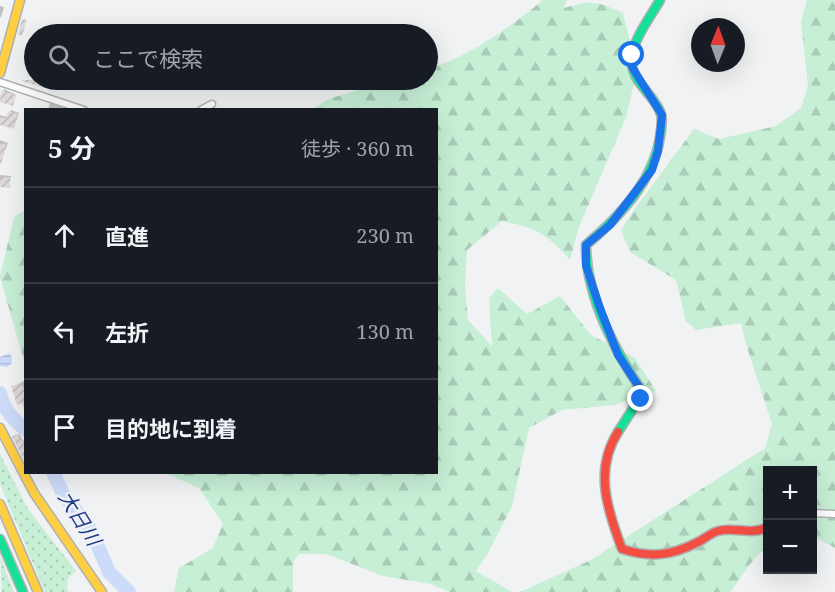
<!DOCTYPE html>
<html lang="ja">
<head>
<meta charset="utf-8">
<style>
  body { margin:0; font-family:"Noto Serif","Noto Sans JP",serif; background:#242831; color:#f1f3f6 }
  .controls { position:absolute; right:18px; bottom:18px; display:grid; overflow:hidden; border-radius:0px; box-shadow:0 6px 24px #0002 }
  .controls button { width:54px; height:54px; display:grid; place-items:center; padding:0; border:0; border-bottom:2px solid #363941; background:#171b24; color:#f1f3f6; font:30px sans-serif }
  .compass { position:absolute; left:691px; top:18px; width:54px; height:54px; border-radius:50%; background:#171b24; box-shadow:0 6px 24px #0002; rotate:1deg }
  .stop { position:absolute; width:18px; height:18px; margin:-14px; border:4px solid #1a73e8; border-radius:50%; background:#fff }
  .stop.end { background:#1a73e8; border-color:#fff; box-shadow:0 2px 6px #0008 }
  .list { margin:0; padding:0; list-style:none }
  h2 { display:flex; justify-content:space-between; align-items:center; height:78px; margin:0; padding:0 24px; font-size:26px }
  h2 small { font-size:20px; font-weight:400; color:#9ea1a6 }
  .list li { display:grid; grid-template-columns:39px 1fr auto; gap:18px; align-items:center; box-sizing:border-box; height:96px; padding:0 24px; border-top:2px solid #363941 }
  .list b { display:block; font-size:22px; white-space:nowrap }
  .list em { font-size:20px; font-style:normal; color:#9ea1a6 }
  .icon { flex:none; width:33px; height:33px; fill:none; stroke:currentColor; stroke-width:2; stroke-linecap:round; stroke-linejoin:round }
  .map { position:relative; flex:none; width:835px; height:592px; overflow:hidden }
  .search { position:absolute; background:#171b24; box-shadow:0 6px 24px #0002; left:24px; top:24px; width:414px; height:66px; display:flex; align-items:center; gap:15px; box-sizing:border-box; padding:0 21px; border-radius:33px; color:#9ea1a6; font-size:22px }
  .panel { position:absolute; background:#171b24; box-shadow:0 6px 24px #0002; left:24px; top:108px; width:414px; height:366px; border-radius:0px }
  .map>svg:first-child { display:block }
  .grass { fill:url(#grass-dots) }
  .forest { fill:url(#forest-firs) }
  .water { fill:url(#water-rules) }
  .shadow { fill:#0003 }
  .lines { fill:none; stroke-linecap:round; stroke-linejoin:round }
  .river { stroke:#ccdbf9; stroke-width:14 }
  .building { fill:url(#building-hatch) }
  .street-casing { stroke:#b0b1b2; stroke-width:9 }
  .fast-casing { stroke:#b0b1b2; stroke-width:11 }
  .slow-casing { stroke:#b0b1b2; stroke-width:11 }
  .jam-casing { stroke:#b0b1b2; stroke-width:11 }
  .street { stroke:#fdfdfd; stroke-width:6 }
  .fast { stroke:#16e098; stroke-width:8 }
  .slow { stroke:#ffcf43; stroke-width:8 }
  .jam { stroke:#f24e42; stroke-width:8 }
  .route { stroke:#1a73e8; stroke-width:8 }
  .labels { text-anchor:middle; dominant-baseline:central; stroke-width:5; stroke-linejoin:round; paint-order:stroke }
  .water-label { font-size:20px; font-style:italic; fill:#1d3b87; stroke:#eff1f5 }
</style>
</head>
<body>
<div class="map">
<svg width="835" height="592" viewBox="0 0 835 592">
  <defs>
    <pattern id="grass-dots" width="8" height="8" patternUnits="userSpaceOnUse" patternTransform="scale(1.5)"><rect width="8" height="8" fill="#c7efd6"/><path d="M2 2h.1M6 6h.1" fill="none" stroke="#aaccb7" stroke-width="1.8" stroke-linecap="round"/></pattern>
    <pattern id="forest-firs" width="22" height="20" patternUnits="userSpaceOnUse" patternTransform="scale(1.5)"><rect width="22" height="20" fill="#c7efd6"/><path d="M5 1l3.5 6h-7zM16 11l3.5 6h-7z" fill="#aaccb7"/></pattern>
    <pattern id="water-rules" width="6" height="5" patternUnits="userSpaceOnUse" patternTransform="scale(1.5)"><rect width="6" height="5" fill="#ccdbf9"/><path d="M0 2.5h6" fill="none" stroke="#aebbd5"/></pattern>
    <pattern id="building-hatch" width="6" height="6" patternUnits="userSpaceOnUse" patternTransform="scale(1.5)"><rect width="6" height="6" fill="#e0d9d9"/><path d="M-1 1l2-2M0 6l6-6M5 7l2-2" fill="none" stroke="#bfb9b9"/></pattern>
  </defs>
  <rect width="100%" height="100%" fill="#f0f2f4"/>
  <g class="grass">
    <path d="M0 454 28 509 76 571 68 578 67 589 69 592H45L0 484Z"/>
    <path d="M0 556 14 592H2Z"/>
  </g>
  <g class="forest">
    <path d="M543 0H567L564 8C591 0 597 1 623 13L632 50 634 83 626 117 579 227 570 260C547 234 536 228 502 221L467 250 465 287 468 320 492 346 489 298 498 288 527 314 560 296 591 335 635 358 656 391 614 405 562 410 529 428 512 506 488 553 476 571 512 592H449L431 584 383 576 326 554H299L293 562V592H174L179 568 213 548 223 524 199 488 165 473 436 472V110L313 109 328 99 393 80H428V69C468 57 511 27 543 0Z"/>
    <path d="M807 0H835V548L813 536 812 470H768L767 547 754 559 730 592H520L591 560 765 448 772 424 746 344 741 323 696 330 686 321 676 280 630 252 621 230 634 210 694 129 719 139 776 126 801 108 808 86 801 22Z"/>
    <path d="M25 210V364L0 277 14 217Z"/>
  </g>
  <path class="water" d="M10 353 12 358V363L7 367 0 366V357Z"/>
  <g class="shadow">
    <path d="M0 6 4 7 1 17H0Z"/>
    <path d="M4 89 16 95 12 104 0 100Z"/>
    <path d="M50 103 69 110H48Z"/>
    <path d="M11 110 19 113 14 127 0 123V115L7 117Z"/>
    <path d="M0 140 8 143 3 156 0 155Z"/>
    <path d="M0 175 11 176 9 186H0Z"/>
    <path d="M24 381 26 384V408L13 387Z"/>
    <path d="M19 434 24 442 26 441V454L15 436Z"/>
  </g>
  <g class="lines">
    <g class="river">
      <path d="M0 393C3 409 13 420 26 430"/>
      <path d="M53 472 63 494 90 528 109 572 129 592"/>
    </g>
  </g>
  <g class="building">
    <path d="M22 19 27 20 22 36 18 34Z"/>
    <path d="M22 80H47L45 88 22 81Z"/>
    <path d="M1 90 16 96 13 106 0 102Z"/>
    <path d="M8 111 18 114 14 129 0 125V117L6 119Z"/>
    <path d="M0 143 7 145 1 164 0 163Z"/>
    <path d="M10 177V188L0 187V178Z"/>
    <path d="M21 383 26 392V412L21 403 17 405 11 386Z"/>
    <path d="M17 434 26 447V463L12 437Z"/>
  </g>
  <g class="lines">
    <g class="street-casing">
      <g id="street">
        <path d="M0 82 84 110"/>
        <path d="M201 110 212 104"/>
        <path d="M812 513 835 514"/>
      </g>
    </g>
    <g class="fast-casing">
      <g id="fast">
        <path d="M618 432 643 393C615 350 586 298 586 245 619 217 653 182 660 137 661 130 663 121 661 114 655 95 632 83 632 62 631 41 650 18 660 0"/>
        <path d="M0 539 23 592"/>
      </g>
    </g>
    <g class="slow-casing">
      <g id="slow">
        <path d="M0 73 20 0"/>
        <path d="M0 428 34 493 102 592"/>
        <path d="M0 504 38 592"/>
      </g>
    </g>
    <g class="jam-casing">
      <path id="jam" d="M618 432C594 470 607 509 622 549 650 558 671 556 698 542 704 539 711 533 718 531 735 526 751 536 768 527"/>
    </g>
    <use href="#street" class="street"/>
    <use href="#fast" class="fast"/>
    <use href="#slow" class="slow"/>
    <use href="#jam" class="jam"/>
  </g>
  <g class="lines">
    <path class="route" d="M632 55V67L662 115 658 151 652 170 610 225 586 245V266L600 308 618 355 643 393 641 399"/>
  </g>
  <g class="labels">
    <g class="water-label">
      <text transform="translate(80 518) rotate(58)">大日川</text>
    </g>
  </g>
</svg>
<div class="controls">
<button>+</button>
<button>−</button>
</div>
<svg class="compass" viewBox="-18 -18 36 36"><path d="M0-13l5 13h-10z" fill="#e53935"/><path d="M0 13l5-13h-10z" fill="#9ea1a6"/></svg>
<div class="stop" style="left:632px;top:55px"></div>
<div class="stop end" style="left:641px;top:399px"></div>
<div class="search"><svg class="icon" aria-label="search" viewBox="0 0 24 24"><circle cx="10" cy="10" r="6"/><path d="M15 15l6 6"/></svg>ここで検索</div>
<section class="panel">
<h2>5 分<small>徒歩 · 360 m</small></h2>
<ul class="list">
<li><svg class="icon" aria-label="ahead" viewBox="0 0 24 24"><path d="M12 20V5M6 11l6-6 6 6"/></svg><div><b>直進</b></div><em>230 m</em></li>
<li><svg class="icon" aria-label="left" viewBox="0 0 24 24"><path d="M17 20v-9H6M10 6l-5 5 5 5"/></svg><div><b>左折</b></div><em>130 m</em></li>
<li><svg class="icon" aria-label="arrive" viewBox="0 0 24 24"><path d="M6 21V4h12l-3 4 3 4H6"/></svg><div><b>目的地に到着</b></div></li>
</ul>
</section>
</div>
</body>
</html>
